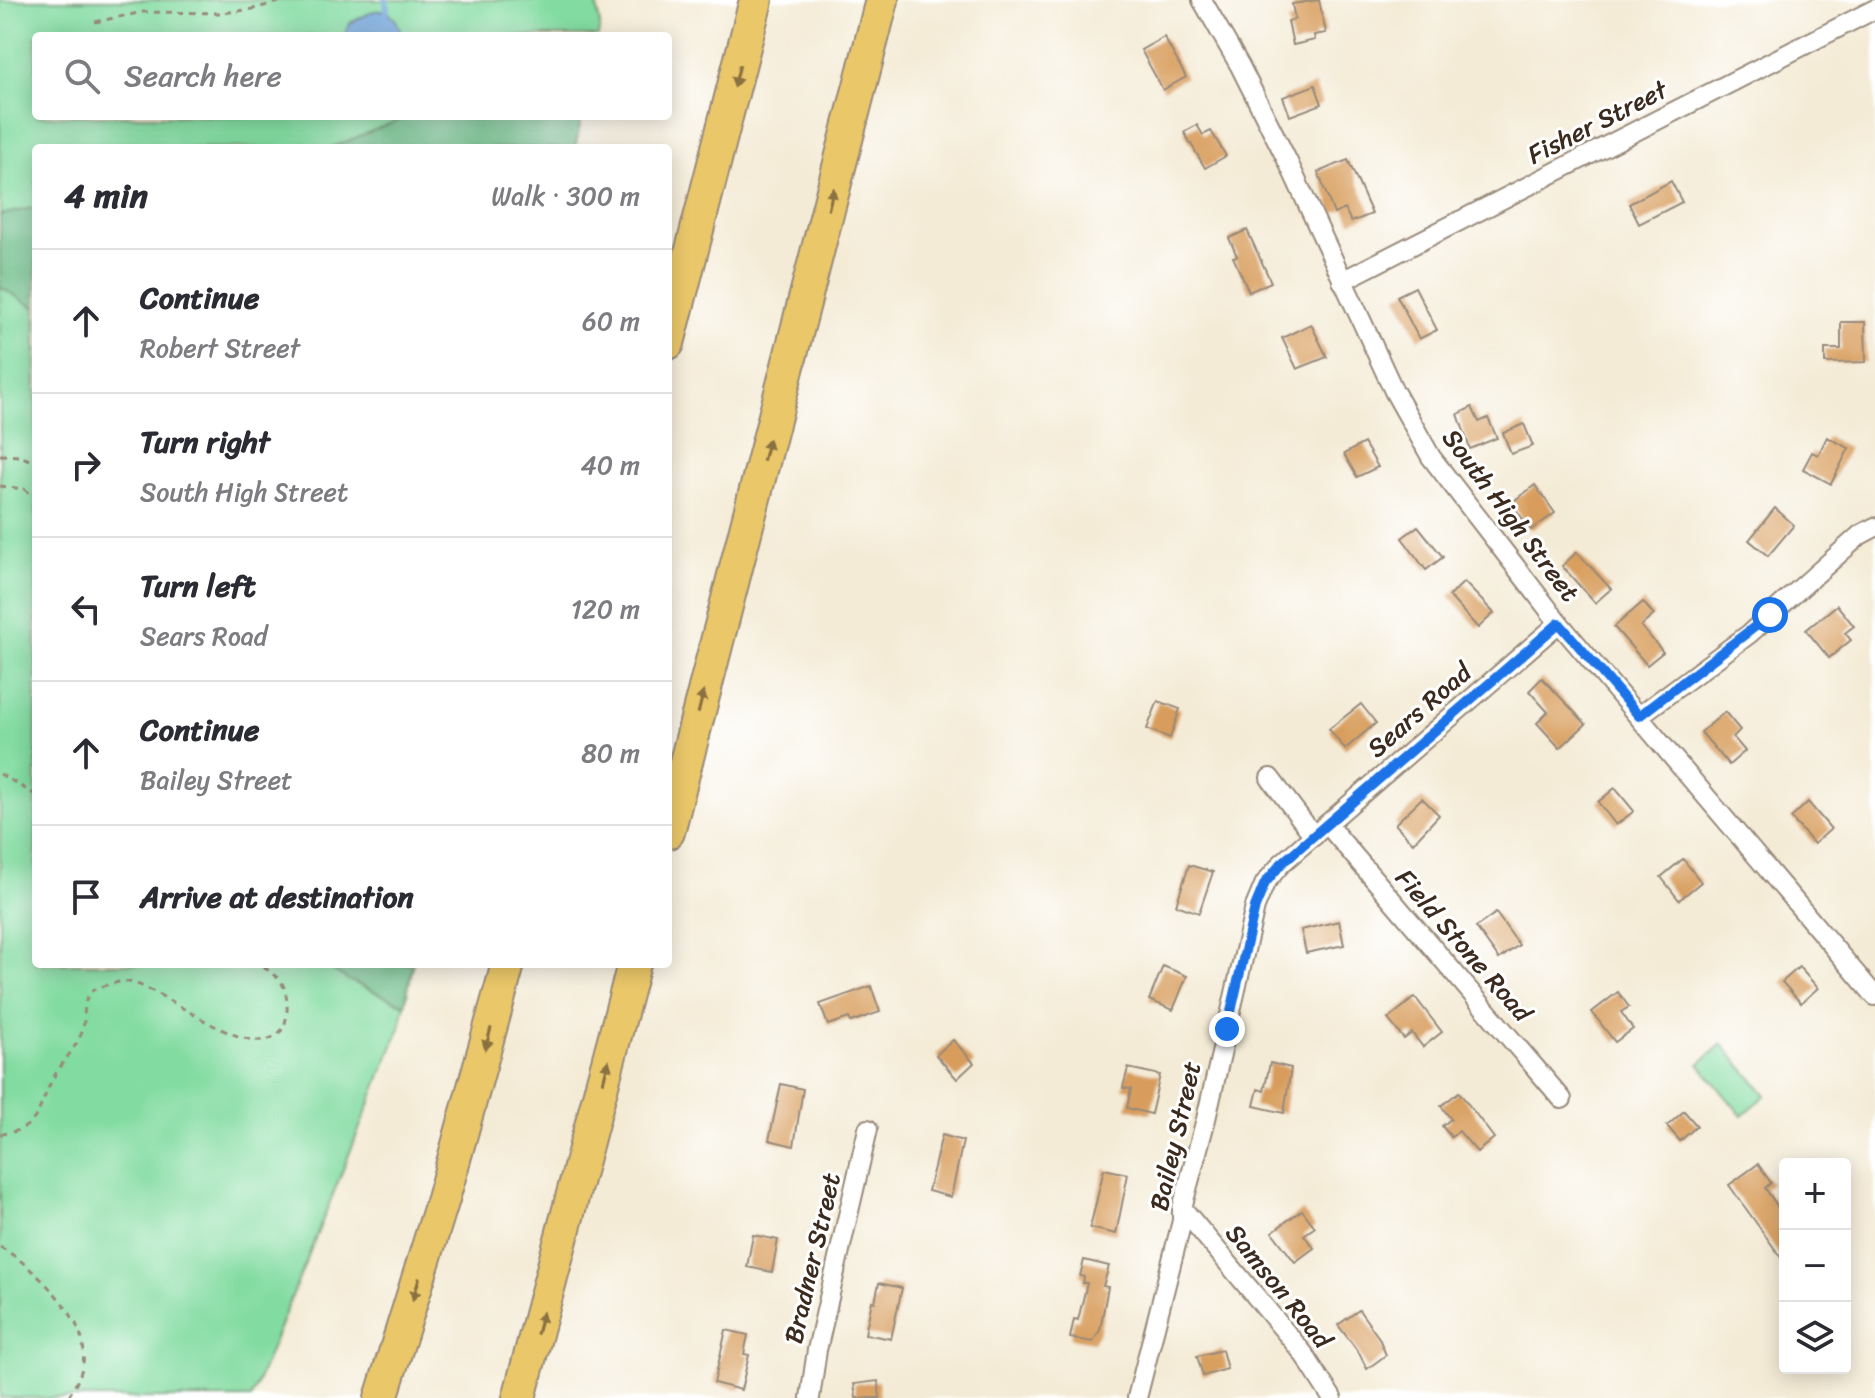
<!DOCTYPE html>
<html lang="en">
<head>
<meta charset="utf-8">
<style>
  body { margin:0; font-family:Sriracha,sans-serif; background:#f7f7f7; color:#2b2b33 }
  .controls { position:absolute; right:24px; bottom:24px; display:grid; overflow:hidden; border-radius:8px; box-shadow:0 4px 20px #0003 }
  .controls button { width:72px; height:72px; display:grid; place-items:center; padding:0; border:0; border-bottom:2px solid #e1e1e2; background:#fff; color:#2b2b33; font:40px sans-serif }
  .stop { position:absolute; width:24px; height:24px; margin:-18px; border:6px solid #1a73e8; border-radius:50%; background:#fff }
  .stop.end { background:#1a73e8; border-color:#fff; box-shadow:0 2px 8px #0008 }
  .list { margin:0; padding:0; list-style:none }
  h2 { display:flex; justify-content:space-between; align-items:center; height:104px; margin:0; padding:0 32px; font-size:34px }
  h2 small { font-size:26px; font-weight:400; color:#7c7c81 }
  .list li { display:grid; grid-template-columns:52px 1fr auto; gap:24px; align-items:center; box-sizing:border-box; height:144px; padding:0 32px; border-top:2px solid #e1e1e2 }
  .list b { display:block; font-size:30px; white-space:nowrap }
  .list p { margin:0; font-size:26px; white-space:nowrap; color:#7c7c81 }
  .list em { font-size:26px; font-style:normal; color:#7c7c81 }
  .icon { flex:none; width:44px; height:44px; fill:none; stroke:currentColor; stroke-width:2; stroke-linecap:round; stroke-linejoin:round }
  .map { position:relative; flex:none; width:1875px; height:1398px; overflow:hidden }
  .search { position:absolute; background:#fff; box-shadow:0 4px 20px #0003; left:32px; top:32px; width:640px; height:88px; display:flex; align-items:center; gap:20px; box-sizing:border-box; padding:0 28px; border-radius:8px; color:#7c7c81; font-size:30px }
  .panel { position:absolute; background:#fff; box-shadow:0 4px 20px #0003; left:32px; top:144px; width:640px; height:824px; border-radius:8px }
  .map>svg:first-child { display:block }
  .green { fill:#82dba0; stroke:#5e825f; stroke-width:2 }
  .forest { fill:#69bb86; stroke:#527252; stroke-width:2 }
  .water { fill:#6ca0d8; stroke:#54657b; stroke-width:2 }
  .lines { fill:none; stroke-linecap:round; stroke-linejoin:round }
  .stream { stroke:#6ca0d8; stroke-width:6 }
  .building { fill:#d89d5c }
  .minor-casing { stroke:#988a7a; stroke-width:22 }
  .motorway-casing { stroke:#988a7a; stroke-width:36 }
  .path { stroke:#988a7a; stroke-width:3; stroke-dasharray:6 6; stroke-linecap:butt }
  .minor { stroke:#fff; stroke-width:18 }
  .motorway { stroke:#eac769; stroke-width:32 }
  .oneway { fill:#8a7140 }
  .route { stroke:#1a73e8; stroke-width:10 }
  .labels { text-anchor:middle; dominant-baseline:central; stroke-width:6; stroke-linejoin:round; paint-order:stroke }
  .street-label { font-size:26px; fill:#3b2a1e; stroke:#fff }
</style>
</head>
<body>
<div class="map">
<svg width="1875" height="1398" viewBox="0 0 1875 1398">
  <rect width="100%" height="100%" fill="#fff"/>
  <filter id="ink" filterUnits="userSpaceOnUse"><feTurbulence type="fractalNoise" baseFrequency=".0125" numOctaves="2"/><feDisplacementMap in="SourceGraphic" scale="16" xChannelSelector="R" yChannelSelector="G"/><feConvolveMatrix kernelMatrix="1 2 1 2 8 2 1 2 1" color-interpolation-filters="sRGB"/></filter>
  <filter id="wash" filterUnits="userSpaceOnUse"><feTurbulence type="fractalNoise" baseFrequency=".006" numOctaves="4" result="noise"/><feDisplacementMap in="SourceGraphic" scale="32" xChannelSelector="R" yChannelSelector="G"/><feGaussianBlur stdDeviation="1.8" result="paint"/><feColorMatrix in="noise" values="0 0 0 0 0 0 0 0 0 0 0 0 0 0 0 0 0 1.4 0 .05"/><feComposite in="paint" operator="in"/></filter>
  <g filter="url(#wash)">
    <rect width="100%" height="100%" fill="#f4ebd6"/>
    <g class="green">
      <path d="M0 0H596L600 25 598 36H36V116H582L575 148H36V964H413L400 1028 251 1398H0Z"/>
      <path d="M1722 1044 1766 1095 1742 1116 1699 1064Z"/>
    </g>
    <g class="forest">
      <path d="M409 116H582L575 148H330Z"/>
      <path d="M36 207V308L0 287V215Z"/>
      <path d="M323 964H413L405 1005 348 980Z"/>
    </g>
    <path class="water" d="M374 11C393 9 397 19 402 36H344L350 23Z"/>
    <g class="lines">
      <path class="stream" d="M386 0 387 11"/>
    </g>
    <g id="blocks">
      <g class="building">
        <path d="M1319 0 1326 33 1314 35 1315 40 1293 45 1288 21 1295 19 1292 4Z"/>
        <path d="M1164 37 1186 77 1163 90 1141 50Z"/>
        <path d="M1315 85 1322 104 1290 116 1283 97Z"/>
        <path d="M1197 125 1203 135 1211 131 1226 156 1205 168 1184 132Z"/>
        <path d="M1348 160 1372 214 1351 222 1345 209 1334 214 1318 172Z"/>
        <path d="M1671 181 1682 202 1639 224 1629 204Z"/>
        <path d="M1247 230 1271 282 1249 292 1233 257 1237 256 1229 238Z"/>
        <path d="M1415 287 1437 330 1419 339 1397 296Z"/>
        <path d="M1841 322H1865L1866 362 1825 363V349H1841Z"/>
        <path d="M1311 324 1327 357 1297 369 1282 338Z"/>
        <path d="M1472 407 1479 422 1488 418 1497 438 1470 449 1458 414Z"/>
        <path d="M1524 424 1533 446 1511 454 1503 433Z"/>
        <path d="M1827 437 1849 448 1831 484 1803 469 1812 452 1818 455Z"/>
        <path d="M1364 443 1378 467 1357 477 1344 454Z"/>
        <path d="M1535 485 1555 513 1531 530 1511 503Z"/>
        <path d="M1775 508 1794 525 1768 556 1749 540Z"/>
        <path d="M1418 526 1443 557 1426 570 1402 538Z"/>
        <path d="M1577 552 1611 589 1595 603 1562 566Z"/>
        <path d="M1464 582 1494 613 1478 628 1449 596Z"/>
        <path d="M1643 602 1654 615 1641 626 1663 652 1647 665 1614 627Z"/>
        <path d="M1837 605 1854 626 1845 633 1851 640 1829 658 1806 630Z"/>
        <path d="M1542 678 1586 724 1560 748 1537 723 1548 712 1529 691Z"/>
        <path d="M1158 701 1180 709 1170 738 1147 729Z"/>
        <path d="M1361 704 1376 723 1345 749 1329 729Z"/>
        <path d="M1725 712 1740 730 1733 737 1745 751 1729 765 1701 732Z"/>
        <path d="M1615 788 1634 811 1616 825 1598 802Z"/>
        <path d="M1422 798 1439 815 1413 843 1395 824Z"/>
        <path d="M1808 802 1831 829 1814 844 1791 818Z"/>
        <path d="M1683 859 1701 882 1679 900 1661 877Z"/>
        <path d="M1189 865 1213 872 1199 913 1176 905Z"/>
        <path d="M1496 913 1519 945 1499 959 1476 927Z"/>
        <path d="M1339 921 1344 945 1306 953 1301 930Z"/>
        <path d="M1163 966 1187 976 1173 1010 1149 1000Z"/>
        <path d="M1799 967 1818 988 1801 1003 1782 982Z"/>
        <path d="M871 986 880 1012 851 1022 849 1018 828 1025 820 1004Z"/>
        <path d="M1618 992 1629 1007 1621 1012 1633 1029 1615 1042 1592 1012Z"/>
        <path d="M1415 997 1442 1032 1423 1047 1412 1033 1404 1039 1388 1019Z"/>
        <path d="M953 1040 974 1063 957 1079 936 1055Z"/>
        <path d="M1270 1063 1291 1068 1284 1113 1254 1106 1258 1089 1264 1091Z"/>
        <path d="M1128 1068 1160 1075 1151 1114 1127 1108 1131 1089 1123 1088Z"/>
        <path d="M781 1084 803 1089 794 1146 769 1140Z"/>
        <path d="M1459 1092 1494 1138 1477 1152 1459 1131 1451 1137 1442 1126 1451 1119 1441 1106Z"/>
        <path d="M1684 1111 1697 1126 1680 1141 1667 1126Z"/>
        <path d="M942 1135 963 1141 951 1197 928 1191Z"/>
        <path d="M1758 1164 1771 1183 1765 1188 1785 1217V1263L1729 1185Z"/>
        <path d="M1104 1169 1128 1174 1116 1234 1090 1228Z"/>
        <path d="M1302 1210 1315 1227 1304 1235 1314 1248 1295 1262 1272 1232Z"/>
        <path d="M753 1235 778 1240 772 1272 747 1267Z"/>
        <path d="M1084 1260 1109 1266 1103 1286 1108 1287 1100 1330 1093 1342 1070 1338 1074 1319 1078 1320 1087 1283H1083L1084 1277 1080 1276Z"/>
        <path d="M879 1283 902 1288 891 1339 865 1334 872 1301 875 1302Z"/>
        <path d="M1359 1310 1379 1338 1386 1355 1367 1369 1359 1353 1338 1325Z"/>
        <path d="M726 1330 748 1335 744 1354 749 1355 741 1390 714 1383Z"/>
        <path d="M1222 1350 1227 1369 1203 1376 1197 1356Z"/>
        <path d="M878 1381 880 1398H856L854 1384Z"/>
      </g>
    </g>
  </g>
  <g filter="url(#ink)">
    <use href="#blocks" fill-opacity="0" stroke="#988a7a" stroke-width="2"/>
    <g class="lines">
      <g class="minor-casing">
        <g id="minor">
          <path d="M1202 0 1240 66 1288 162 1394 391 1431 457 1559 623 1875 996"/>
          <path d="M1342 281 1875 9"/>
          <path d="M1639 716 1749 634 1860 535 1875 527"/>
          <path d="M1270 778 1314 836"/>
          <path d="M1327 824 1562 1099"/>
          <path d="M1182 1208 1303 1353 1332 1398"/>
          <path d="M810 1398 817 1350 868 1129"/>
          <path d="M1137 1398 1182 1221V1208L1206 1119 1255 907 1265 883 1282 863 1559 623"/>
        </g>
      </g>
      <g class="motorway-casing">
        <g id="motorway">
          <path d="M668 343 756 0"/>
          <path d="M668 832 882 0"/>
          <path d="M381 1398 443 1199 508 964"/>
          <path d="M519 1398 634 964"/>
        </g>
      </g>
      <g class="path">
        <path d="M95 22 143 12 222 13 253 9 286 0"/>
        <path d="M0 455 20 456 36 463"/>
        <path d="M0 486 24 489 36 498"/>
        <path d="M0 774 36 795"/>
        <path d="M0 1134C40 1130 37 1110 52 1080 61 1063 75 1050 82 1032 87 1017 80 1001 93 990 103 986 118 980 129 982 165 988 249 1065 280 1032 289 1022 288 1002 285 990 281 977 269 971 259 964"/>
        <path d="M0 1247C17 1256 30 1269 44 1282 78 1318 101 1352 67 1398"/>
      </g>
      <use href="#minor" class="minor"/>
      <use href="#motorway" class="motorway"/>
    </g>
    <defs><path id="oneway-solid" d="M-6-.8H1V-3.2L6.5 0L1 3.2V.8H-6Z" transform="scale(2)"/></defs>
    <g class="oneway">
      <use href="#oneway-solid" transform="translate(737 76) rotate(104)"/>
      <use href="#oneway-solid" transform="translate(831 199) rotate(-76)"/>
      <use href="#oneway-solid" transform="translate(766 450) rotate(-76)"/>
      <use href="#oneway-solid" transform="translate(701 702) rotate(-76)"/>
      <use href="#oneway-solid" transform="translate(488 1039) rotate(105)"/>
      <use href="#oneway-solid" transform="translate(606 1071) rotate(-76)"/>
      <use href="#oneway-solid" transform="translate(416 1289) rotate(107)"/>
      <use href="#oneway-solid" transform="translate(540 1323) rotate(-75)"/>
    </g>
  </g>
  <g class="lines" filter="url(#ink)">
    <path class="route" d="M1227 1029 1255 907 1265 883 1282 863 1559 623 1639 716 1770 615"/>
  </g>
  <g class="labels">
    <g class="street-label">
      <text transform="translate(1597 122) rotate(-27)">Fisher Street</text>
      <text transform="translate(1511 515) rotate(53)">South High Street</text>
      <text transform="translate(1419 710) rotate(-41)">Sears Road</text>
      <text transform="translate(1464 945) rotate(49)">Field Stone Road</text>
      <text transform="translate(1175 1136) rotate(-77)">Bailey Street</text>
      <text transform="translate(812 1258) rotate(-77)">Bradner Street</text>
      <text transform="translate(1279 1286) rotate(51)">Samson Road</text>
    </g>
  </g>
</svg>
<div class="controls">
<button>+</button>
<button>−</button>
<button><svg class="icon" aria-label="layers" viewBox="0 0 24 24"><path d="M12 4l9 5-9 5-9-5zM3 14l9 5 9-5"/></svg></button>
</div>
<div class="stop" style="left:1770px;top:615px"></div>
<div class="stop end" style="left:1227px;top:1029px"></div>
<div class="search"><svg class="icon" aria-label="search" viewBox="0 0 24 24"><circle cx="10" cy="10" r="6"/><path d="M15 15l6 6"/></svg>Search here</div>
<section class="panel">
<h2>4 min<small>Walk · 300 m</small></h2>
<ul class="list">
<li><svg class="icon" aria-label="ahead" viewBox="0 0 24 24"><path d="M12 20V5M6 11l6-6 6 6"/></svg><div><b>Continue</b><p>Robert Street</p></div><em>60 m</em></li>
<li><svg class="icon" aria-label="right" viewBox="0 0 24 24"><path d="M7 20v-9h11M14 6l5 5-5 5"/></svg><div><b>Turn right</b><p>South High Street</p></div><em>40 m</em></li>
<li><svg class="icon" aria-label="left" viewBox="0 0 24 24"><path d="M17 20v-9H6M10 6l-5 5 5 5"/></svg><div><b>Turn left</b><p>Sears Road</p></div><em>120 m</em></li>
<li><svg class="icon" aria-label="ahead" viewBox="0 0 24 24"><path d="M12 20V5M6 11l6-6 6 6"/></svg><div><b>Continue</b><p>Bailey Street</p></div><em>80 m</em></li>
<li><svg class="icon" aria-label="arrive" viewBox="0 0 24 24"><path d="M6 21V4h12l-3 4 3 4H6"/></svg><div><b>Arrive at destination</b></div></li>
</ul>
</section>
</div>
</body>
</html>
